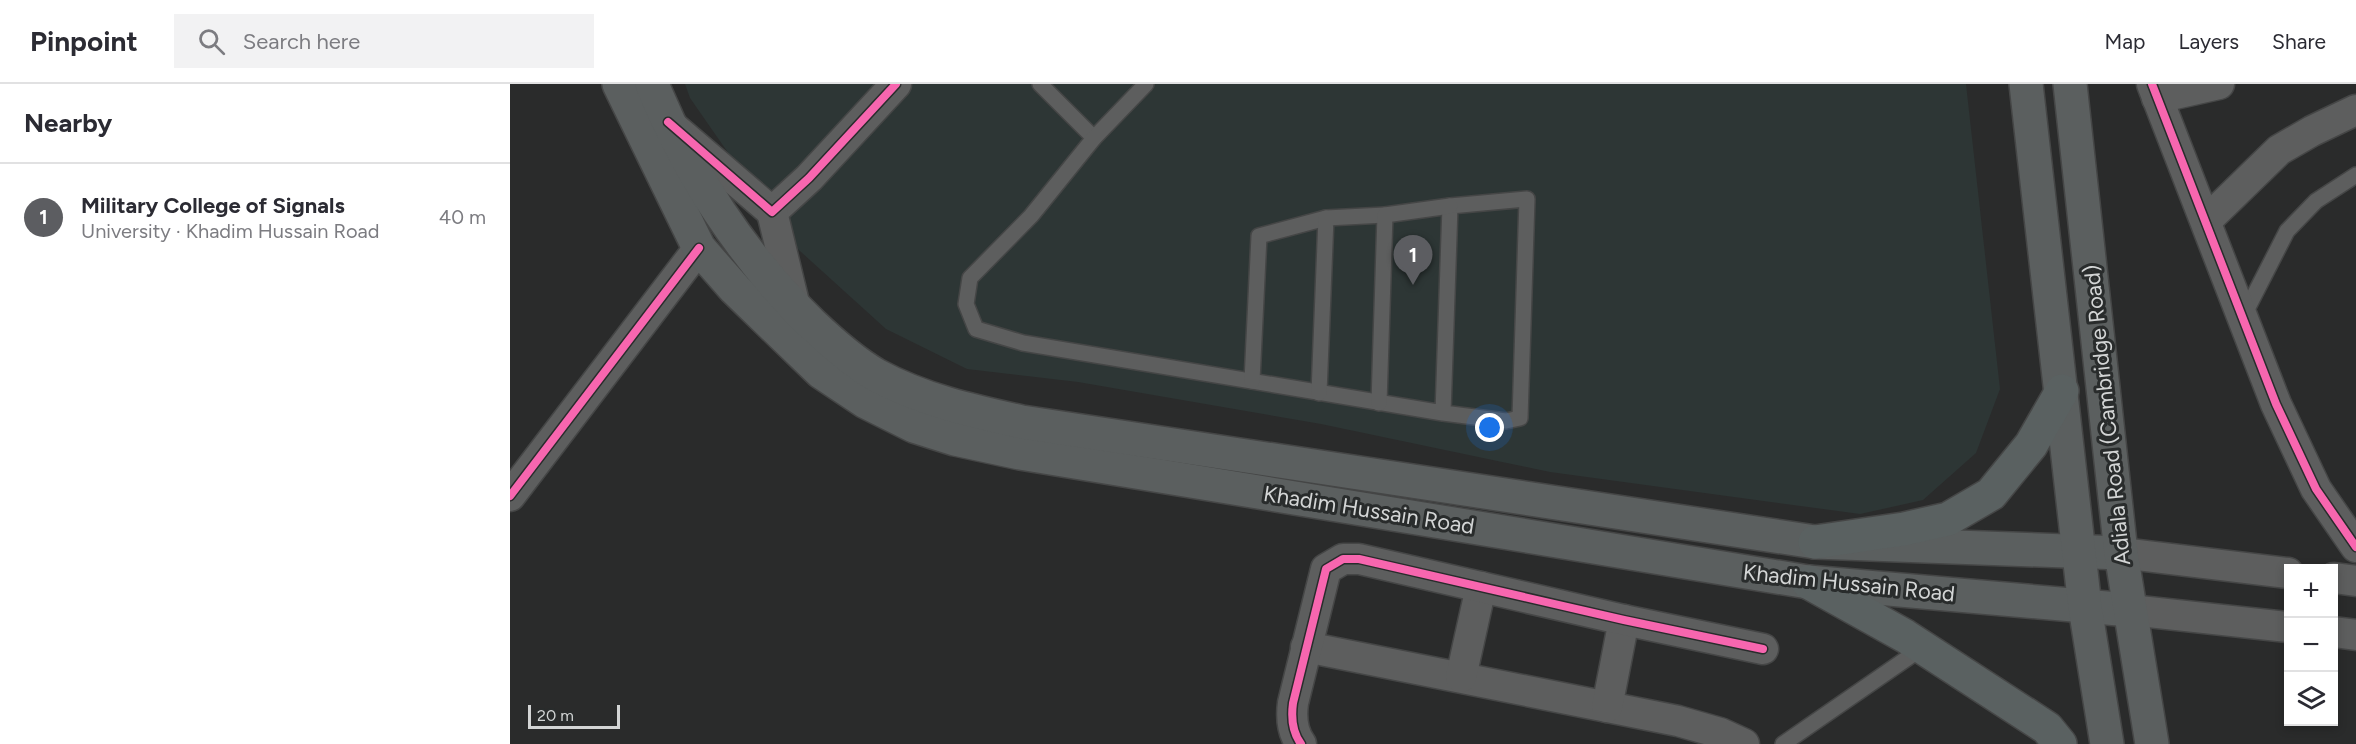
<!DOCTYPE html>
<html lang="en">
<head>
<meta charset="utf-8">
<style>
  body { margin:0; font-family:Figtree,sans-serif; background:#f2f2f3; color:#2b2b33 }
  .controls { position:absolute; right:18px; bottom:18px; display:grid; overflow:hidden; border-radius:0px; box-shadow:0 3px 9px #0003 }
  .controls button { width:54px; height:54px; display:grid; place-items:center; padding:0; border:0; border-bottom:2px solid #e1e1e2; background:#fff; color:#2b2b33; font:30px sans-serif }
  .scale { position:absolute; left:18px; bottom:15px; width:92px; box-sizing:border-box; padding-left:6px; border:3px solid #d3d5d5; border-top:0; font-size:16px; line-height:21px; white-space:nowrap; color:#d3d5d5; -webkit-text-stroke:4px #292c2c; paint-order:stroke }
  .you { position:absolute; left:980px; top:344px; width:21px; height:21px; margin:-15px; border:4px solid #fff; border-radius:50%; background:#1a73e8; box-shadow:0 0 0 9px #1a73e833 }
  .badge { display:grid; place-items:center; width:39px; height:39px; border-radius:50%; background:#5c5d61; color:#fff; font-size:20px; font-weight:700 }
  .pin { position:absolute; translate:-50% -50px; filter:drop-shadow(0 2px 3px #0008) }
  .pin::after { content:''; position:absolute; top:32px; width:21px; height:18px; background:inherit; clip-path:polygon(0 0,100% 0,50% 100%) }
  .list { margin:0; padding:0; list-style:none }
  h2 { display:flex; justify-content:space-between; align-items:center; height:78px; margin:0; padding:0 24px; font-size:26px }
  h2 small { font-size:20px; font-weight:400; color:#7c7c81 }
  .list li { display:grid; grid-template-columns:39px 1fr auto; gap:18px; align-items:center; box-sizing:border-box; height:108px; padding:0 24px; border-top:2px solid #e1e1e2 }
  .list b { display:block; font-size:22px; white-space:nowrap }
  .list p { margin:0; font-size:20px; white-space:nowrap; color:#7c7c81 }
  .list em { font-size:20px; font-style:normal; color:#7c7c81 }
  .icon { flex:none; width:33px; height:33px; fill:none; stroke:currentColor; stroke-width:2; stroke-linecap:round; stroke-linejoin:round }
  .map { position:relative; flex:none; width:1846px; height:660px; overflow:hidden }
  header { display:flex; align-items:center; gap:36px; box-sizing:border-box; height:84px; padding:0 30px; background:#fff; border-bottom:2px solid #e1e1e2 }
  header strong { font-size:28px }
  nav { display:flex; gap:33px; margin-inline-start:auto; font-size:21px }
  .search { width:420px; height:54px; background:#f2f2f3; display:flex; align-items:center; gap:15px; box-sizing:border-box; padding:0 21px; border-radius:0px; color:#7c7c81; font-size:22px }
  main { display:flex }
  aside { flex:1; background:#fff }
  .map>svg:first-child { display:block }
  .built { fill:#2d3635 }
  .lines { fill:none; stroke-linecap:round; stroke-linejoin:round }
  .service-casing { stroke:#454646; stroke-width:18 }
  .minor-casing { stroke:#454646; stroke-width:33 }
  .secondary-casing { stroke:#454646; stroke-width:36 }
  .primary-casing { stroke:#454646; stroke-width:36 }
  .service { stroke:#5d5e5e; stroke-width:15 }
  .minor { stroke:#5d5e5e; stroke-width:30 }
  .secondary { stroke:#5b5f5f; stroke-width:33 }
  .primary { stroke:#5a6161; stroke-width:33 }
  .cycleway-casing { stroke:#292c2c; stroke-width:11 }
  .cycleway { stroke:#f766af; stroke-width:8 }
  .labels { text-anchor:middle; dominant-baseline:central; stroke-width:6; stroke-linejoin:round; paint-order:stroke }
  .street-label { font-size:22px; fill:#d3d5d5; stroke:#292c2c }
</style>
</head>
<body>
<header>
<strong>Pinpoint</strong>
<div class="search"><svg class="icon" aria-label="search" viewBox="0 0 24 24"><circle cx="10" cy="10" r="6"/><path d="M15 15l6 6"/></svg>Search here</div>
<nav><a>Map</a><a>Layers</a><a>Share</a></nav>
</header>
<main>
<aside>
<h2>Nearby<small></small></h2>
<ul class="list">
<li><span class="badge">1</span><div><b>Military College of Signals</b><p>University · Khadim Hussain Road</p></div><em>40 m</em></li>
</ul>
</aside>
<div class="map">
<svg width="1846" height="660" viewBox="0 0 1846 660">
  <rect width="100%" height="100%" fill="#2a2b2b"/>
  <path class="built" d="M175 0H1456L1490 305 1466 369 1413 416 1350 430 1040 388 811 340 568 298 457 285 376 245 280 158 180 14Z"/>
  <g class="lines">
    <g class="service-casing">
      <g id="service">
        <path d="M530 0 584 54"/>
        <path d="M636 0 584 54 521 132 460 194 456 220 466 245 513 259 933 329 996 337 1010 334 1017 115 940 122 933 329"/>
        <path d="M1733 233 1777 147 1806 117 1846 91"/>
        <path d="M742 297 749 152 816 134"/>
        <path d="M809 309 816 134 875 131"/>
        <path d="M869 319 875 131 940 122"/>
        <path d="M1273 660 1412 564"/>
      </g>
    </g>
    <g class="minor-casing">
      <g id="minor">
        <path d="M1642 0 1766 320 1806 405 1846 463"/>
        <path d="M1647 14 1709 0"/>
        <path d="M162 42 262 128 299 94 386 0"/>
        <path d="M262 128 285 223"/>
        <path d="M1696 137 1769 66 1802 47 1846 26"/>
        <path d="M0 412 189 164"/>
        <path d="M1611 469 1778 489"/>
        <path d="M1824 494 1846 497"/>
        <path d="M1620 526 1778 543"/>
        <path d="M1824 548 1846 551"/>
        <path d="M796 563 1168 637 1210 649 1234 660"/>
        <path d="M951 593 971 503"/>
        <path d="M1097 623 1114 536"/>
        <path d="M791 660C782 648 781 634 783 619L816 485 833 475H849L1114 536 1253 565"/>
      </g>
    </g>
    <g class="secondary-casing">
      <g id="secondary">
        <path d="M109 0 189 164 225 205 311 288 356 318 404 342 445 355 510 369 1298 498 1620 526"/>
        <path d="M142 0C178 89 233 173 302 240 322 259 342 277 366 291 412 316 462 327 512 338L1305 458 1611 469"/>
        <path d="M1516 0 1575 523 1597 660"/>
        <path d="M1560 0 1611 469 1642 660"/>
      </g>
    </g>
    <g class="primary-casing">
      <g id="primary">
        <path d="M1305 458 1394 445 1438 435 1481 410 1521 361 1552 307"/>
        <path d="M1298 498 1395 552 1537 644 1550 660"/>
      </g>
    </g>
    <use href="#service" class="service"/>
    <use href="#minor" class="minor"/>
    <use href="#secondary" class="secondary"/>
    <use href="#primary" class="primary"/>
    <g class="cycleway-casing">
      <g id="cycleway">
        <path d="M1642 0 1766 320 1806 405 1846 463"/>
        <path d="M158 38 262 128 299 94 386 0"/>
        <path d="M0 412 189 164"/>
        <path d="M791 660C782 648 781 634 783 619L816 485 833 475H849L1114 536 1253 565"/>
      </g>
    </g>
    <use href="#cycleway" class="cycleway"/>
  </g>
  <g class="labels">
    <g class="street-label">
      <text transform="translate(1597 331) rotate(-96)">Adiala Road (Cambridge Road)</text>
      <text transform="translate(859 426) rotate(9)">Khadim Hussain Road</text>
      <text transform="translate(1339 499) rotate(6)">Khadim Hussain Road</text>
    </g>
  </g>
</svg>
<div class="controls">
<button>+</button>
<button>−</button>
<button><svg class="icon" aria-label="layers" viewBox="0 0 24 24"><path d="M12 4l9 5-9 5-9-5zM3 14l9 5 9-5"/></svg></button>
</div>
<div class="scale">20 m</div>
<div class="you"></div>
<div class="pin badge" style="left:903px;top:201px">1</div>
</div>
</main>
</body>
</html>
